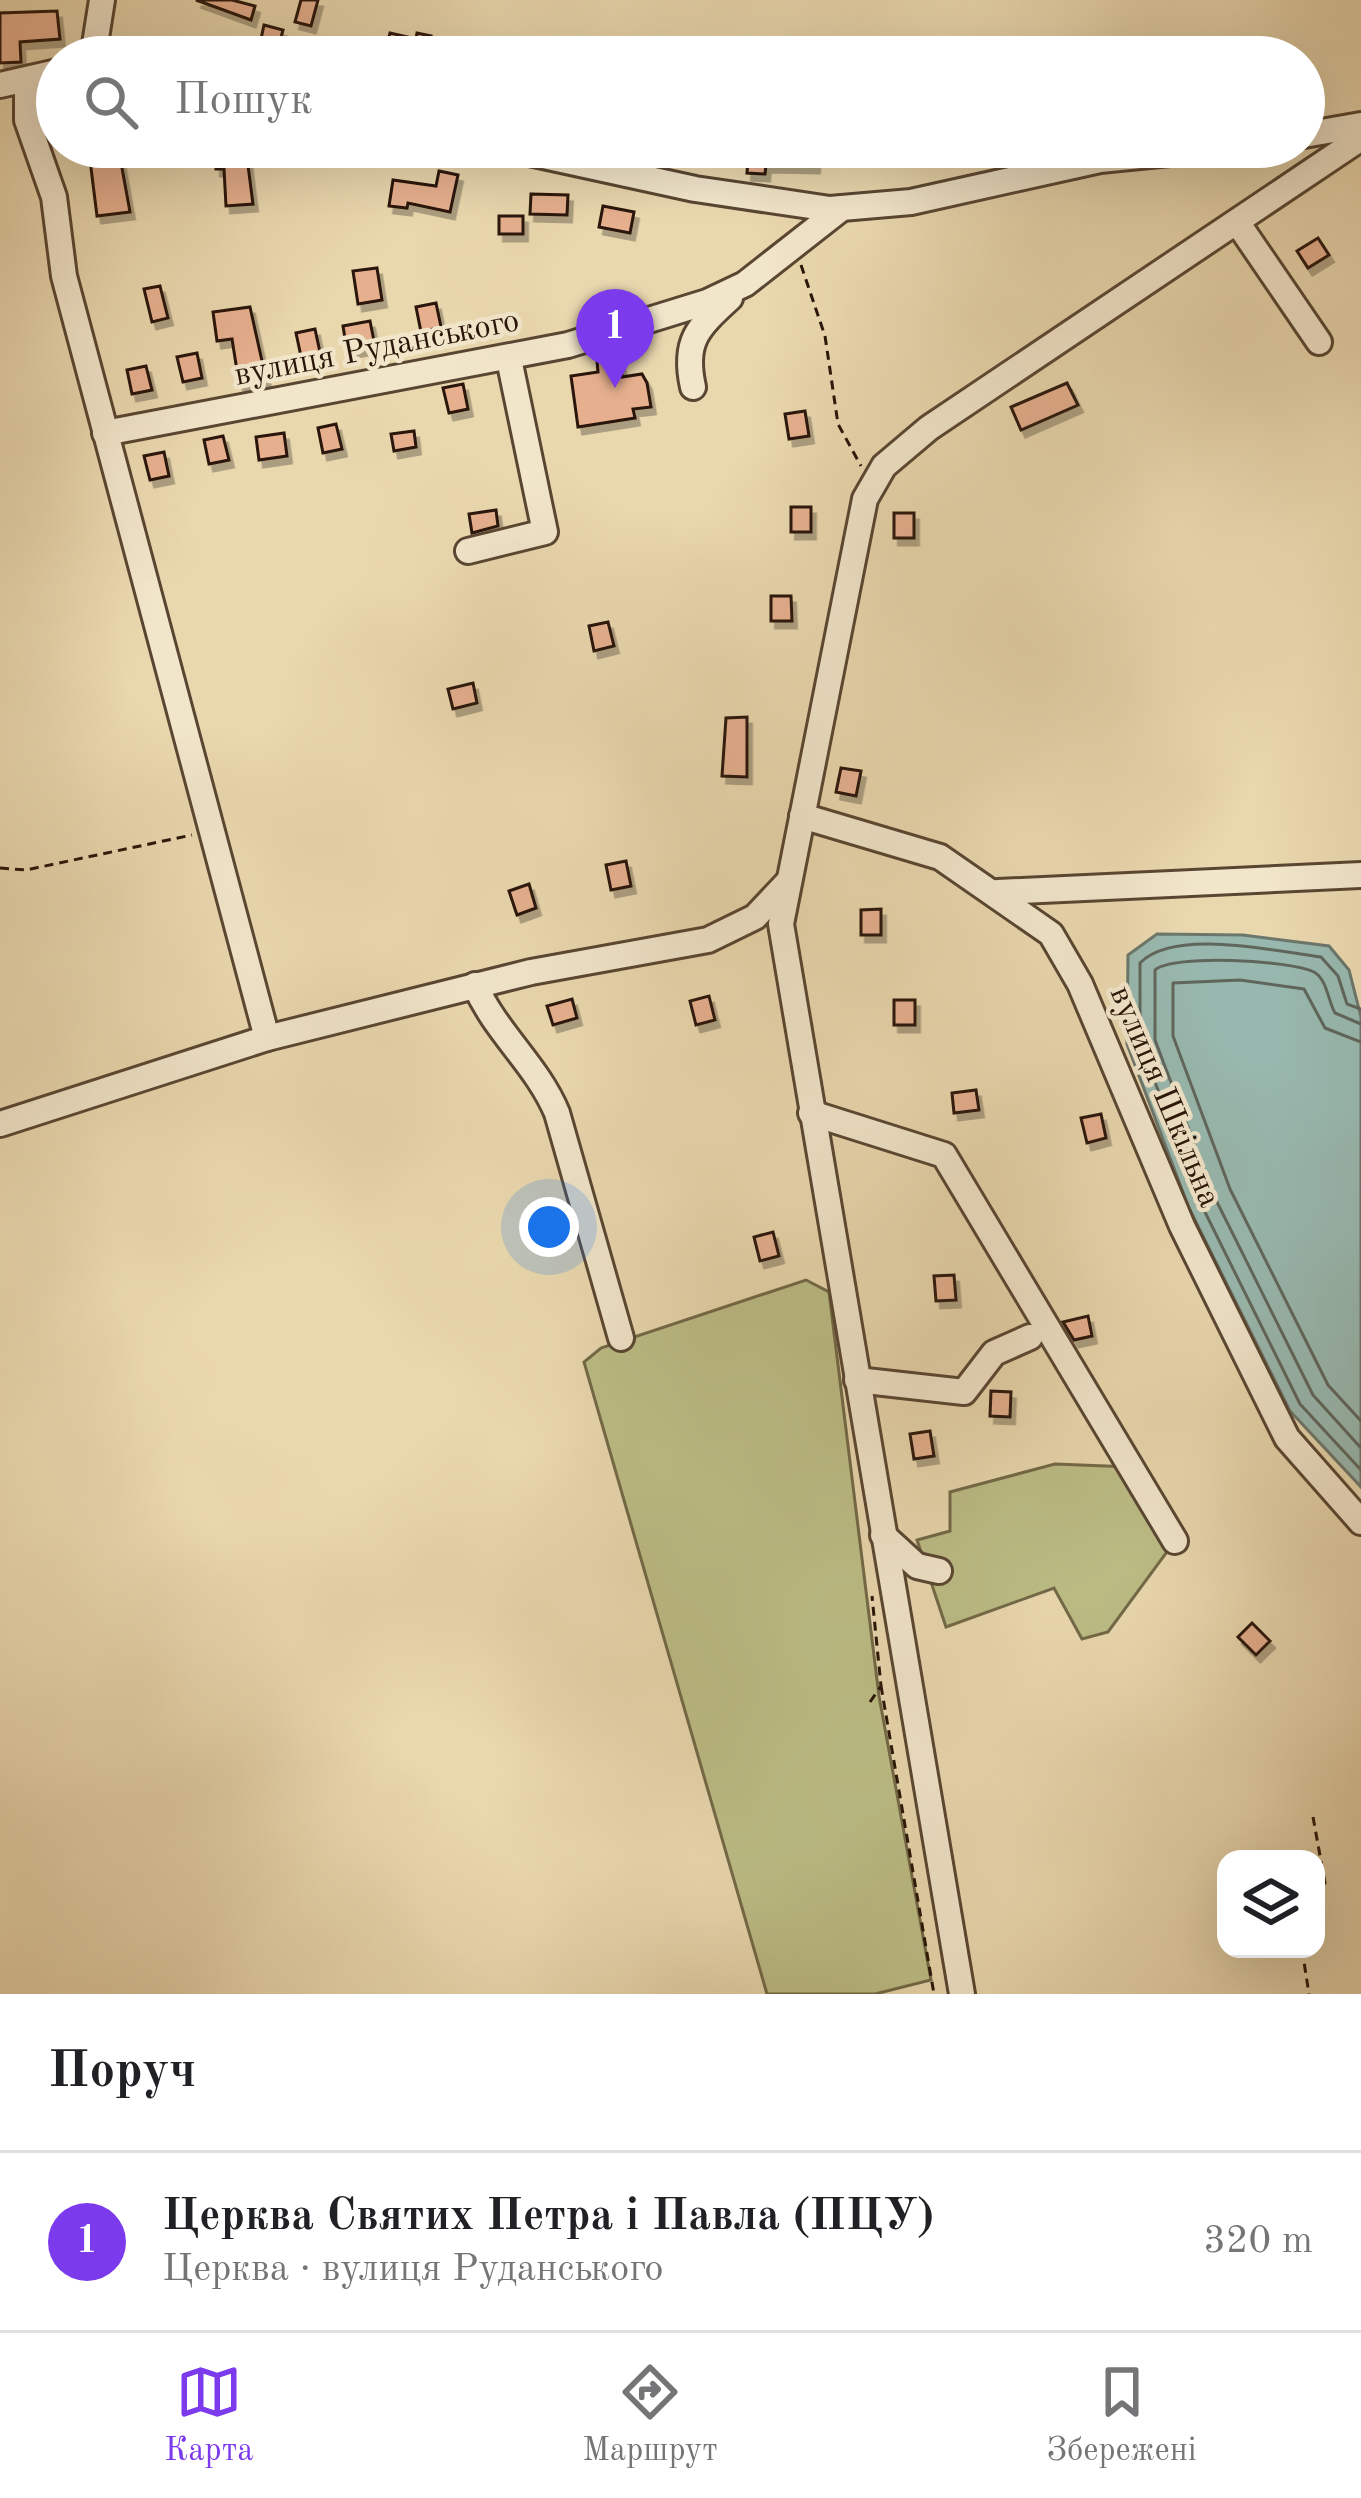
<!DOCTYPE html>
<html lang="uk">
<head>
<meta charset="utf-8">
<style>
  body { margin:0; font-family:"Old Standard TT",serif; background:#f6f6f6; color:#202124 }
  .controls { position:absolute; right:36px; bottom:36px; display:grid; overflow:hidden; border-radius:24px; box-shadow:0 12px 48px #0002 }
  .controls button { width:108px; height:108px; display:grid; place-items:center; padding:0; border:0; border-bottom:3px solid #e0e0e0; background:#fff; color:#202124; font:60px sans-serif }
  .you { position:absolute; left:549px; top:1227px; width:42px; height:42px; margin:-30px; border:9px solid #fff; border-radius:50%; background:#1a73e8; box-shadow:0 0 0 18px #1a73e833 }
  .badge { display:grid; place-items:center; width:78px; height:78px; border-radius:50%; background:#7c3aed; color:#fff; font-size:39px; font-weight:700 }
  .pin { position:absolute; translate:-50% -99px; filter:drop-shadow(0 3px 6px #0008) }
  .pin::after { content:''; position:absolute; top:63px; width:42px; height:36px; background:inherit; clip-path:polygon(0 0,100% 0,50% 100%) }
  .list { margin:0; padding:0; list-style:none }
  h2 { display:flex; justify-content:space-between; align-items:center; height:156px; margin:0; padding:0 48px; font-size:51px }
  h2 small { font-size:39px; font-weight:400; color:#757577 }
  .list li { display:grid; grid-template-columns:78px 1fr auto; gap:36px; align-items:center; box-sizing:border-box; height:180px; padding:0 48px; border-top:3px solid #e0e0e0 }
  .list b { display:block; font-size:45px; white-space:nowrap }
  .list p { margin:0; font-size:39px; white-space:nowrap; color:#757577 }
  .list em { font-size:39px; font-style:normal; color:#757577 }
  .icon { flex:none; width:66px; height:66px; fill:none; stroke:currentColor; stroke-width:2; stroke-linecap:round; stroke-linejoin:round }
  .map { position:relative; flex:none; width:1361px; height:1994px; overflow:hidden }
  .search { position:absolute; background:#fff; box-shadow:0 12px 48px #0002; left:36px; right:36px; top:36px; height:132px; display:flex; align-items:center; gap:30px; box-sizing:border-box; padding:0 42px; border-radius:66px; color:#757577; font-size:45px }
  .sheet { height:336px; background:#fff }
  nav { display:flex; justify-content:space-around; align-items:center; box-sizing:border-box; height:168px; border-top:3px solid #e0e0e0; background:#fff; font-size:33px; color:#757577 }
  nav a { display:grid; justify-items:center; gap:6px }
  nav .on { color:#7c3aed }
  .map>svg:first-child { display:block }
  .green { fill:#bcbd86; stroke:#726947; stroke-width:3 }
  .water { fill:#98b8af; stroke:#6c776c; stroke-width:3 }
  .lines { fill:none; stroke-linecap:round; stroke-linejoin:round }
  .shore { stroke:#60665c; stroke-width:3 }
  .building { fill:#e6b08f; stroke:#291508; stroke-width:3; filter:url(#shadow) }
  .minor-casing { stroke:#594632; stroke-width:30 }
  .path { stroke:#291508; stroke-width:3; stroke-dasharray:9 6; stroke-linecap:butt }
  .minor { stroke:#f1e5ca; stroke-width:24 }
  .labels { text-anchor:middle; dominant-baseline:central; stroke-width:9; stroke-linejoin:round; paint-order:stroke }
  .street-label { font-size:33px; fill:#291508; stroke:#f1e5ca }
</style>
</head>
<body>
<div class="map">
<svg width="1361" height="1994" viewBox="0 0 1361 1994">
  <defs>
    <filter id="shadow"><feDropShadow dx="4.5" dy="7" stdDeviation="0" flood-color="#0004"/></filter>
  </defs>
  <rect width="100%" height="100%" fill="#e9d7ae"/>
  <filter id="stains"><feTurbulence type="fractalNoise" baseFrequency=".00167" numOctaves="4"/><feColorMatrix values="0 0 0 0 .2 0 0 0 0 .09 0 0 0 0 .02 0 0 0 .5 -.17"/></filter>
  <radialGradient id="worn" r=".72"><stop offset=".6" stop-color="#630" stop-opacity="0"/><stop offset="1" stop-color="#630" stop-opacity=".3"/></radialGradient>
  <g class="green">
    <path d="M806 1280 829 1292 879 1696 931 1980 875 1994H767L584 1362 601 1348Z"/>
    <path d="M1055 1464 1131 1467 1175 1541 1108 1632 1082 1639 1054 1588 946 1627 917 1540 950 1531V1492Z"/>
  </g>
  <path class="water" d="M1157 934 1243 935 1329 946 1349 970 1361 1017V1487L1290 1411 1189 1208 1127 1044 1128 955Z"/>
  <g class="lines">
    <g class="shore">
      <path d="M1361 1009 1347 1004 1338 976 1321 957C1274 951 1174 928 1140 963V1042L1200 1202 1300 1404 1361 1470"/>
      <path d="M1361 1024 1335 1013C1328 1001 1327 979 1314 972 1290 960 1172 954 1155 970V1040L1214 1196 1313 1395 1361 1448"/>
      <path d="M1361 1042 1325 1028 1304 989 1240 980 1173 983V1036L1230 1189 1328 1385 1361 1421"/>
    </g>
  </g>
  <g class="building">
    <path d="M196 0H232L255 6 251 20Z"/>
    <path d="M301 0H318L311 26 295 22Z"/>
    <path d="M57 11 60 39 20 42 21 62 0 63V13Z"/>
    <path d="M264 25 283 30 276 57 258 53Z"/>
    <path d="M390 33 416 39 417 33 431 36 430 40 477 52V57H384Z"/>
    <path d="M943 42 945 57H898L897 49Z"/>
    <path d="M749 147 816 148 815 166 766 165 765 174 747 173Z"/>
    <path d="M246 150 253 204 226 206 224 169H216V151Z"/>
    <path d="M120 157 130 212 97 216 90 160Z"/>
    <path d="M439 171 458 175 450 212 408 203 407 208 389 206 393 180 436 186Z"/>
    <path d="M531 194 568 195 567 215 530 214Z"/>
    <path d="M603 206 634 212 630 233 599 227Z"/>
    <rect x="499" y="216" width="24" height="18"/>
    <path d="M1318 238 1329 255 1308 268 1297 251Z"/>
    <path d="M377 268 382 300 358 304 353 271Z"/>
    <path d="M160 286 168 318 152 322 144 289Z"/>
    <path d="M436 303 441 327 421 332 416 307Z"/>
    <path d="M250 307 266 379 239 383 232 339 217 341 213 312Z"/>
    <path d="M370 321 375 346 347 351 343 326Z"/>
    <path d="M315 329 321 357 302 361 296 333Z"/>
    <path d="M197 353 202 378 183 382 177 357Z"/>
    <path d="M620 358 622 377 642 374 647 383 651 407 633 409 635 418 578 427 571 376 598 372 597 361Z"/>
    <path d="M146 366 152 390 132 394 127 370Z"/>
    <path d="M1067 383 1078 405 1021 430 1011 407Z"/>
    <path d="M463 384 468 409 449 413 443 388Z"/>
    <path d="M805 411 809 436 789 439 785 414Z"/>
    <path d="M336 424 342 449 323 453 318 428Z"/>
    <path d="M414 431 416 447 394 451 391 434Z"/>
    <path d="M284 433 287 456 259 460 256 437Z"/>
    <path d="M223 436 229 460 209 464 204 440Z"/>
    <path d="M164 452 169 476 150 480 144 456Z"/>
    <rect x="791" y="507" width="20" height="25"/>
    <path d="M496 510 498 526 472 533 469 514Z"/>
    <rect x="894" y="513" width="20" height="25"/>
    <path d="M771 596H791L792 621H771Z"/>
    <path d="M608 622 614 646 594 651 589 626Z"/>
    <path d="M473 683 477 703 453 709 448 689Z"/>
    <path d="M747 717V777L722 776 726 718Z"/>
    <path d="M841 768 861 771 856 796 836 792Z"/>
    <path d="M626 861 631 886 611 890 606 865Z"/>
    <path d="M529 884 536 908 517 915 509 891Z"/>
    <path d="M881 909V935H861V910Z"/>
    <path d="M709 996 715 1020 696 1025 690 1001Z"/>
    <path d="M572 999 577 1018 553 1025 547 1006Z"/>
    <rect x="894" y="1000" width="21" height="25"/>
    <path d="M976 1090 979 1110 954 1113 952 1093Z"/>
    <path d="M1101 1114 1106 1138 1087 1143 1081 1118Z"/>
    <path d="M773 1232 779 1256 760 1261 754 1237Z"/>
    <path d="M954 1275 956 1300 936 1301 934 1276Z"/>
    <path d="M1088 1316 1092 1336 1074 1340 1063 1322Z"/>
    <path d="M991 1391 1011 1392 1010 1417 990 1416Z"/>
    <path d="M930 1431 934 1456 914 1459 910 1434Z"/>
    <path d="M1252 1623 1270 1641 1256 1655 1238 1637Z"/>
  </g>
  <g class="lines">
    <g class="minor-casing">
      <g id="minor">
        <path d="M93 57 102 0"/>
        <path d="M34 78 27 92V120L54 197 64 276 267 1038"/>
        <path d="M0 85 57 72"/>
        <path d="M1304 135 1361 125"/>
        <path d="M502 147 695 189 830 209 911 202 1100 160 1230 147"/>
        <path d="M1237 222 1319 342"/>
        <path d="M693 387C683 342 697 328 730 298"/>
        <path d="M105 433 568 345 707 302 745 284 842 208"/>
        <path d="M468 551 545 532 509 359"/>
        <path d="M802 816 940 857 1051 934 1080 984 1182 1226 1287 1438 1361 1522"/>
        <path d="M998 892 1361 875"/>
        <path d="M475 985C496 1033 537 1065 557 1113L621 1338"/>
        <path d="M811 1113 944 1155 1175 1541"/>
        <path d="M0 1124 267 1038 531 972 708 940 755 917 787 883"/>
        <path d="M857 1380 964 1392 994 1353 1030 1337"/>
        <path d="M883 1535 917 1566 939 1571"/>
        <path d="M962 1994 781 924 865 499 884 466 929 428 1361 138"/>
      </g>
    </g>
    <g class="path">
      <path d="M801 265 825 336 838 424 861 466"/>
      <path d="M0 868 26 870 192 835"/>
      <path d="M881 1686 934 1994"/>
      <path d="M870 1702 881 1686 872 1596"/>
      <path d="M1313 1817 1325 1883 1316 1893"/>
      <path d="M1302 1949 1309 1994"/>
    </g>
    <use href="#minor" class="minor"/>
  </g>
  <g class="labels">
    <g class="street-label">
      <text transform="translate(377 349) rotate(-11)">вулиця Руданського</text>
      <text transform="translate(1164 1097) rotate(67)">вулиця Шкільна</text>
    </g>
  </g>
  <rect width="100%" height="100%" filter="url(#stains)"/>
  <rect width="100%" height="100%" fill="url(#worn)"/>
</svg>
<div class="controls">
<button><svg class="icon" aria-label="layers" viewBox="0 0 24 24"><path d="M12 4l9 5-9 5-9-5zM3 14l9 5 9-5"/></svg></button>
</div>
<div class="you"></div>
<div class="pin badge" style="left:615px;top:388px">1</div>
<div class="search"><svg class="icon" aria-label="search" viewBox="0 0 24 24"><circle cx="10" cy="10" r="6"/><path d="M15 15l6 6"/></svg>Пошук</div>
</div>
<section class="sheet">
<h2>Поруч<small></small></h2>
<ul class="list">
<li><span class="badge">1</span><div><b>Церква Святих Петра і Павла (ПЦУ)</b><p>Церква · вулиця Руданського</p></div><em>320 m</em></li>
</ul>
</section>
<nav>
<a class="on"><svg class="icon" aria-label="map" viewBox="0 0 24 24"><path d="M3 6l6-2 6 2 6-2v14l-6 2-6-2-6 2zM9 4v14M15 6v14"/></svg>Карта</a>
<a><svg class="icon" aria-label="directions" viewBox="0 0 24 24"><path d="M12 3l9 9-9 9-9-9zM9 14v-3h6M13 9l2 2-2 2"/></svg>Маршрут</a>
<a><svg class="icon" aria-label="saved" viewBox="0 0 24 24"><path d="M7 4h10v16l-5-4-5 4z"/></svg>Збережені</a>
</nav>
</body>
</html>
